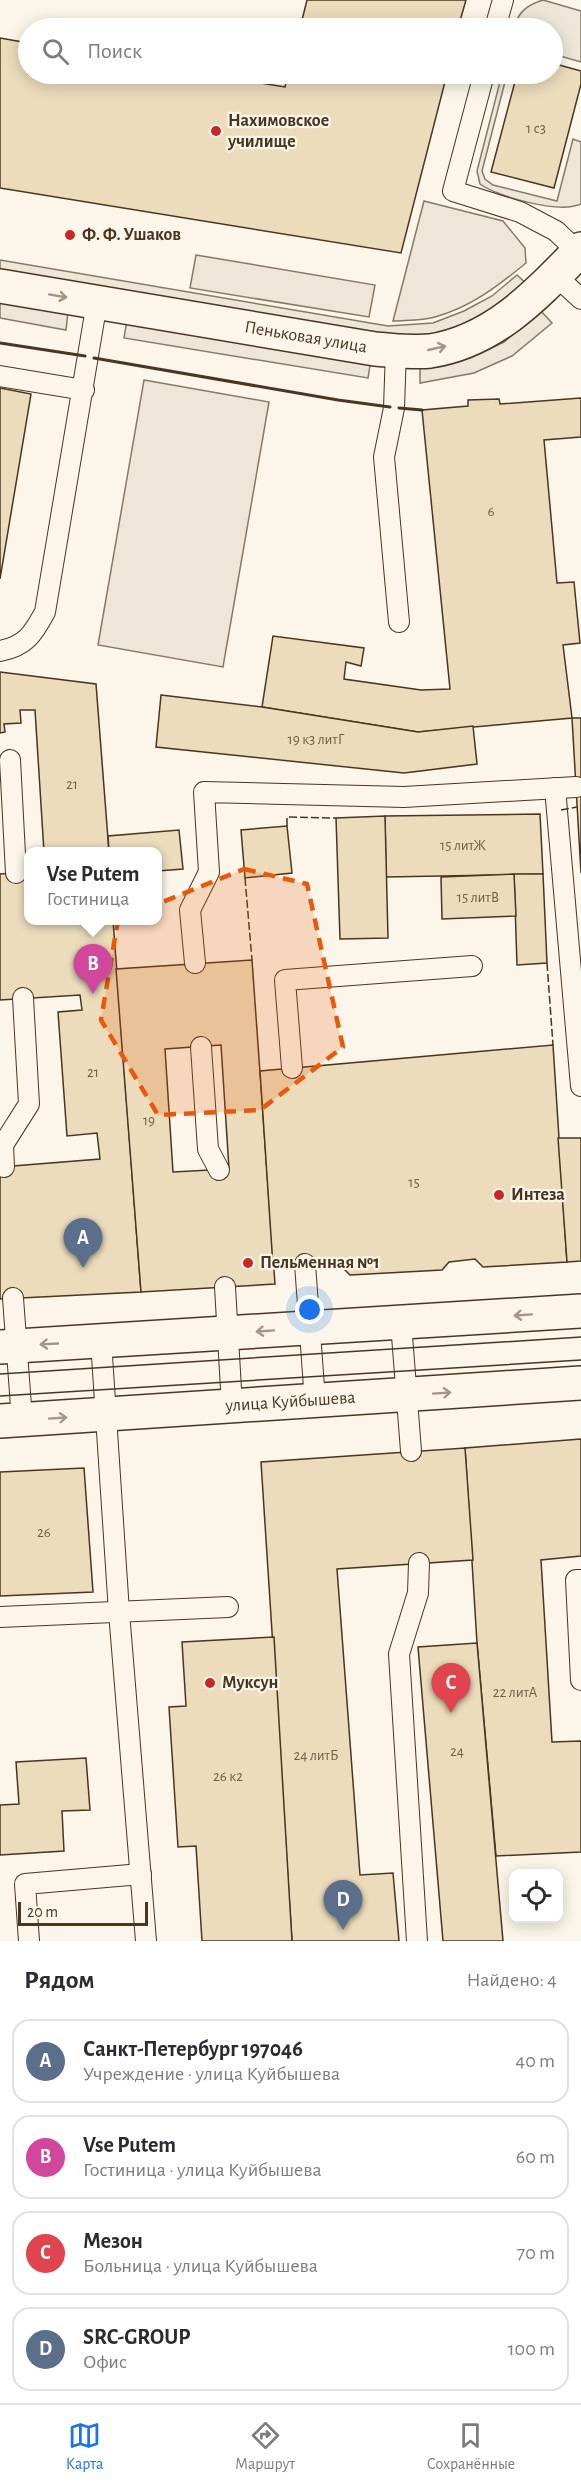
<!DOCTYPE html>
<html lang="ru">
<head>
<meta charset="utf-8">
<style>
  body { margin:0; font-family:"Alegreya Sans",sans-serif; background:#f2f2f3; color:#2b2b33 }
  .controls { position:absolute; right:18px; bottom:18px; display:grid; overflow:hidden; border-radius:12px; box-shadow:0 3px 15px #0003 }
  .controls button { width:54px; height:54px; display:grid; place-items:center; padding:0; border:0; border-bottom:2px solid #e1e1e2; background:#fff; color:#2b2b33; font:30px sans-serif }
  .scale { position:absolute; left:18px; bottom:15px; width:130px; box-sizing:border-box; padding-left:6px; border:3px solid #4a3520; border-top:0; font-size:16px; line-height:21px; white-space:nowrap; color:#4a3520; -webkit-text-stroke:4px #fbf6e9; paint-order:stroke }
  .you { position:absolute; left:310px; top:1310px; width:21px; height:21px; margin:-15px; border:4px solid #fff; border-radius:50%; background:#1a73e8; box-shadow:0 0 0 9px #1a73e833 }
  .badge { display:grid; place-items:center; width:39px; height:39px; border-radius:50%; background:#1a73e8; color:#fff; font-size:20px; font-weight:700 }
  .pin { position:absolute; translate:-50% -50px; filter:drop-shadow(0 2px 3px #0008) }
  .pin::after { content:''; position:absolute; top:32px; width:21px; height:18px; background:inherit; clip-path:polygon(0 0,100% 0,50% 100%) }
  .popup { position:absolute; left:24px; top:847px; width:138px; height:78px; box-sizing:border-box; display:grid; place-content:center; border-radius:12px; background:#fff; filter:drop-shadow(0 2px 4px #0005); font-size:20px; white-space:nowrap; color:#7c7c81 }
  .popup b { font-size:22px; color:#2b2b33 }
  .popup::after { content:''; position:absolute; left:50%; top:100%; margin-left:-12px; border:12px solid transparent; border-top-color:#fff }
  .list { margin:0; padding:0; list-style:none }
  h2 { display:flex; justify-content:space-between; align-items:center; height:78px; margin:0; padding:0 24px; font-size:26px }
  h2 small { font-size:20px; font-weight:400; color:#7c7c81 }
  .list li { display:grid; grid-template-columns:39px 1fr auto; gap:18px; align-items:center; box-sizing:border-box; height:84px; margin:0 12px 12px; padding:0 12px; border:2px solid #e1e1e2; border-radius:18px }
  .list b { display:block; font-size:22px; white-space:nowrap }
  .list p { margin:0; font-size:20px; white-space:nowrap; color:#7c7c81 }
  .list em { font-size:20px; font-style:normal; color:#7c7c81 }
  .icon { flex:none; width:33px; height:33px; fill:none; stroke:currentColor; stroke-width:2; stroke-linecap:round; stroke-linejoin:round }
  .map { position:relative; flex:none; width:581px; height:1941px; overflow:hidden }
  .search { position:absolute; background:#fff; box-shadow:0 3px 15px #0003; left:18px; right:18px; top:18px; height:66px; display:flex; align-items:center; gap:15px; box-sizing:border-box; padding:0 21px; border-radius:33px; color:#7c7c81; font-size:22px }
  .sheet { height:462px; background:#fff }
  nav { display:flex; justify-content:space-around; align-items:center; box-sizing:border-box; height:84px; border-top:2px solid #e1e1e2; background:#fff; font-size:16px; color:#7c7c81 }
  nav a { display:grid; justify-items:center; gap:3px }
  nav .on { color:#1a73e8 }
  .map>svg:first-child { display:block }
  .green { fill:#ede6d9; stroke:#887966; stroke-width:1.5 }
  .parking { fill:#ede7d9; stroke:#887966; stroke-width:1.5 }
  .building { fill:#ecdcbc; stroke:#4a3520; stroke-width:1.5; fill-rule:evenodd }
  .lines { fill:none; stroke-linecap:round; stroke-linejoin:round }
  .lane-casing { stroke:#4a3520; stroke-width:22 }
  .street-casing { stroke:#4a3520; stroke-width:36 }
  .secondary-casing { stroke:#4a3520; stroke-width:36 }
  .lane { stroke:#fbf6e9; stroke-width:20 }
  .street { stroke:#fbf6e9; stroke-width:33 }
  .secondary { stroke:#fbf6e9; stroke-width:33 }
  .tram { stroke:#4a3520; stroke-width:1.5 }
  .fence { stroke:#4a3520; stroke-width:1.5; stroke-dasharray:8 3; stroke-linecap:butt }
  .wall { stroke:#4a3520; stroke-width:3 }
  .oneway { stroke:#a29684 }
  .marked { fill:#e8590c; fill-opacity:0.2; stroke:#e8590c; stroke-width:4.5; stroke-dasharray:12 8; stroke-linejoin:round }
  .poi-dot { fill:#c62828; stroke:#fbf6e9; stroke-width:2 }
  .labels { text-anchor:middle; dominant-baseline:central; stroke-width:4.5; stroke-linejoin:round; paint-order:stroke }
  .number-label { font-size:15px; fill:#725f47 }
  .poi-label { font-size:18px; font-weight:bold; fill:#4a3520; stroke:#fbf6e9; text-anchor:start }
  .street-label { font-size:18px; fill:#4a3520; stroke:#fbf6e9 }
</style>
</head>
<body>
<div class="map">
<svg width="581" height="1941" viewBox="0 0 581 1941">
  <rect width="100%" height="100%" fill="#fbf6e9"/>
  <g class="green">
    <path d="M543 0 581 11V62L553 54 552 28H514C518 12 527 5 543 0Z"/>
    <path d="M502 74H507L482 171 485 179 493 185 557 201 573 139 581 142V204C560 214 498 197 480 184L477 171Z"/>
    <path d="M424 201 503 221 525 248 526 263C498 286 471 307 435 317 422 321 406 320 393 321Z"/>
    <path d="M196 255 375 285 369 317 190 288Z"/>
    <path d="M144 380 269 402 223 667 98 645Z"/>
  </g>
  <g class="parking">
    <path d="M0 260 388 326 433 323 464 311 492 296 517 275 529 286 503 310 434 337 386 341 0 276Z"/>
    <path d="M0 300 68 312 66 330 0 318Z"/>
    <path d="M540 310 552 323 512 356 474 373 420 383V364L470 358 504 342Z"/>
    <path d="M127 320 371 359 368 378 124 338Z"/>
  </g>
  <g class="building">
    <path d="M307 0H466L458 28H300Z"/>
    <path d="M0 38 28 43V74H206L285 87 288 74H447L401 253 0 188Z"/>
    <path d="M552 63 581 71V84L554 188 491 172 517 74H552Z"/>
    <path d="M0 388 31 394 0 579Z"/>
    <path d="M581 398V437L544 440 557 583 574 582 580 643 563 645 572 718 418 732 262 707 273 636 364 648 361 666 346 662 344 679 421 690 450 689 422 410 468 406V400L499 399 500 404Z"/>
    <path d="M0 672 96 684 109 852H44L35 710H20L21 723 4 724 5 732 0 733Z"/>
    <path d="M161 695 262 707 418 732 473 726 477 764 404 773 156 747Z"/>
    <path d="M572 718H581V873L576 787Z"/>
    <path d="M540 814 543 874 386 877 385 816Z"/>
    <path d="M385 816 388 938 340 939 336 818Z"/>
    <path d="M287 826 292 873 245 878 241 830Z"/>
    <path d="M179 830 183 869 158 871V852H109L108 836Z"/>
    <path d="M28 872V920H113L141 1292 0 1299V1167L100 1159 97 1133 67 1136 58 1012 82 1010 80 995 0 1000V874Z"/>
    <path d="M514 874H543L547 963 517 965Z"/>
    <path d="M514 874 516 916 442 919 441 877Z"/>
    <path d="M252 960 275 1284 141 1292 116 969ZM221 1045 229 1169 173 1172 165 1049Z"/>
    <path d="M553 1045 567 1262 483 1267 475 1259 449 1262 442 1270 350 1275 337 1262 273 1266 260 1071Z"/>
    <path d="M558 1138H581V1261L567 1262Z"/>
    <path d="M581 1439V1556L541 1560 552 1742 581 1741V1852L496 1856 477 1643 465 1448Z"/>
    <path d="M465 1448 473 1560 337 1569 360 1875 393 1873 399 1941H292L261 1462Z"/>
    <path d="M84 1468 93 1592 0 1596V1472Z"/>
    <path d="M274 1637 292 1941H202L196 1846 178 1847 169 1707 186 1706 182 1642Z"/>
    <path d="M477 1643 503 1941H443L418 1647Z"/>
    <path d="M86 1758 90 1810 62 1811 64 1851 0 1855V1805L19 1804 16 1762Z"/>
  </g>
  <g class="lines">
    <g class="lane-casing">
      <g id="lane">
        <path d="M495 28 503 0"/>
        <path d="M484 74 453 191 520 212 556 231 578 252"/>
        <path d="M555 275 581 299"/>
        <path d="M396 350 394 408 384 457 399 622"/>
        <path d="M0 376 84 390"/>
        <path d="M0 651C26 646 33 634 45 612L97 302"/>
        <path d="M10 760 16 873"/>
        <path d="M555 788 581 1086"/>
        <path d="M195 963 190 910 209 872 204 792 404 797 576 787"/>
        <path d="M201 1047 208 1149 219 1170"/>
        <path d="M292 1068 285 980 472 966"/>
        <path d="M4 1167 3 1145 29 1104 23 998"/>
        <path d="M305 1264 315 1401"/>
        <path d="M225 1287 232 1406"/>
        <path d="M13 1298 22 1420"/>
        <path d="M401 1323 411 1451"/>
        <path d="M101 1341 119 1612 146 1941"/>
        <path d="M581 1580H576L581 1680"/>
        <path d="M0 1617 228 1607"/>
        <path d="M29 1941 25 1884 141 1874"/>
        <path d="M417 1941 399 1654 418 1593 419 1563"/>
      </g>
    </g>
    <g class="street-casing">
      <g id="street">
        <path id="s1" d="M0 286 375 349C392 350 413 353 430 351 495 341 538 293 581 249"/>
      </g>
    </g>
    <g class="secondary-casing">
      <g id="secondary">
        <path d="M0 1347 581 1311"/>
        <path id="s2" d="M0 1421 581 1383"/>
      </g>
    </g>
    <use href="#lane" class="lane"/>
    <use href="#street" class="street"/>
    <use href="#secondary" class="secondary"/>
    <g class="tram">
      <path d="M0 1374 581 1337"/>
      <path d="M0 1396 581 1360"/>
    </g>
    <g class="fence">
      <path d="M561 810 577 807"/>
      <path d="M287 826V817L336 818"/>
      <path d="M245 878 252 960"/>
      <path d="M547 963 553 1045"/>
    </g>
    <g class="wall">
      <path d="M0 343 85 356"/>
      <path d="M94 358 338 400 390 407"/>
      <path d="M399 408 422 410"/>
    </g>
  </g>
  <defs><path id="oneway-shaft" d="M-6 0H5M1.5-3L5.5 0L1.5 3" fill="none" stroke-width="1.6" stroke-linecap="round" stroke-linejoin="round" transform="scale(1.5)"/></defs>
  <g class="oneway">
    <use href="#oneway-shaft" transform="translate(58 296) rotate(10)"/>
    <use href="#oneway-shaft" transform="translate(437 348) rotate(-13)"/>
    <use href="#oneway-shaft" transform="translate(523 1315) rotate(176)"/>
    <use href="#oneway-shaft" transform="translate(265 1331) rotate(176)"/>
    <use href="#oneway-shaft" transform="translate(49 1344) rotate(177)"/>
    <use href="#oneway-shaft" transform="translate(442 1393) rotate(-4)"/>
    <use href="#oneway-shaft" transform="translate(58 1418) rotate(-4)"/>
  </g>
  <path class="marked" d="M244 869 307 884 343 1047 260 1110 158 1115 101 1020 118 920Z"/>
  <g class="poi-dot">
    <circle cx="216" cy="131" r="6"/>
    <circle cx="70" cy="235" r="6"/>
    <circle cx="499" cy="1195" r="6"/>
    <circle cx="248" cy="1263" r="6"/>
    <circle cx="210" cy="1683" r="6"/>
  </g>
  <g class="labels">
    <g class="number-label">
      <text x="536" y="128">1 с3</text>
      <text x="491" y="511">6</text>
      <text x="316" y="739">19 к3 литГ</text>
      <text x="72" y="784">21</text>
      <text x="463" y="845">15 литЖ</text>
      <text x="478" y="897">15 литВ</text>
      <text x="93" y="1072">21</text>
      <text x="149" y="1120">19</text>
      <text x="414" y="1182">15</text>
      <text x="44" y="1532">26</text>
      <text x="515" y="1692">22 литА</text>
      <text x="457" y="1751">24</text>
      <text x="316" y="1755">24 литБ</text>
      <text x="228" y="1776">26 к2</text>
    </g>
    <g class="poi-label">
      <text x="228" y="121">Нахимовское<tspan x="228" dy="21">училище</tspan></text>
      <text x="82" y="235">Ф. Ф. Ушаков</text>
      <text x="511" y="1195">Интеза</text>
      <text x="260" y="1263">Пельменная №1</text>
      <text x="222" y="1683">Муксун</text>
    </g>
    <g class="street-label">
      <text stroke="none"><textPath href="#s1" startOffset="310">Пеньковая улица</textPath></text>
      <text stroke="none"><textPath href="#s2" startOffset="291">улица Куйбышева</textPath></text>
    </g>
  </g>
</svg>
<div class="controls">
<button><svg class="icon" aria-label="locate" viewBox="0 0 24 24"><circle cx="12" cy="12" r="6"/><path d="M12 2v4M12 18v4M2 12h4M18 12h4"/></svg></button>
</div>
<div class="scale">20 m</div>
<div class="you"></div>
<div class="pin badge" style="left:83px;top:1268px;background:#5c6f8a">A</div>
<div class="pin badge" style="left:93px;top:994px;background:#d1479c">B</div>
<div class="popup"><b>Vse Putem</b>Гостиница</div>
<div class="pin badge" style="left:451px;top:1713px;background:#e0444e">C</div>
<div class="pin badge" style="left:343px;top:1930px;background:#5c6f8a">D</div>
<div class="search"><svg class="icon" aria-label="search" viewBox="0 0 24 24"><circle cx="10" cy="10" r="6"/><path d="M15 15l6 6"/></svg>Поиск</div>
</div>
<section class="sheet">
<h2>Рядом<small>Найдено: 4</small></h2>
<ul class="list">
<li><span class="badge" style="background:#5c6f8a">A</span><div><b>Санкт-Петербург 197046</b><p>Учреждение · улица Куйбышева</p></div><em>40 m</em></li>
<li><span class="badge" style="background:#d1479c">B</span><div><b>Vse Putem</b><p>Гостиница · улица Куйбышева</p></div><em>60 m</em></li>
<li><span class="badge" style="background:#e0444e">C</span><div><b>Мезон</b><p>Больница · улица Куйбышева</p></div><em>70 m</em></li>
<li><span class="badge" style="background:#5c6f8a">D</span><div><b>SRC-GROUP</b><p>Офис</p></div><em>100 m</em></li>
</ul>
</section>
<nav>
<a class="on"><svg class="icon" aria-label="map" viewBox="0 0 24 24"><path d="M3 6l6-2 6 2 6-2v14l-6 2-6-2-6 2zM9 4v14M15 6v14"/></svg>Карта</a>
<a><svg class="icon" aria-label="directions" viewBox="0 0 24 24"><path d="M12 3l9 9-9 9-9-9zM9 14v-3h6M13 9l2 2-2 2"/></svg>Маршрут</a>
<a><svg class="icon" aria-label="saved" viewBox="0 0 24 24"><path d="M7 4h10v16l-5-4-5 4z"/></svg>Сохранённые</a>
</nav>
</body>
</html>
